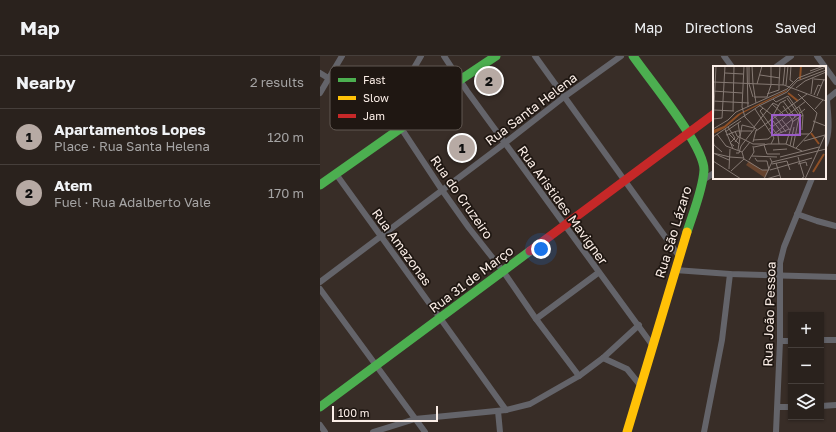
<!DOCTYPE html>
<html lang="en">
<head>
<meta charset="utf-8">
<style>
  body { margin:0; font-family:"Golos Text",sans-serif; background:#362f2a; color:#f1f3f6 }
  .controls { position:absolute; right:12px; bottom:12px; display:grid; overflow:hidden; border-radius:0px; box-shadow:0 1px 3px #0004 }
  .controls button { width:36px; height:36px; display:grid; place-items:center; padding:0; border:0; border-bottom:1px solid #463f3b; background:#2a221d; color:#f1f3f6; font:20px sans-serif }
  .scale { position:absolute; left:12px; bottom:10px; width:106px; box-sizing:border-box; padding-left:4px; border:2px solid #fbeee7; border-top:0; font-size:11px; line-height:14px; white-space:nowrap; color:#fbeee7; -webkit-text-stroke:3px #1f1712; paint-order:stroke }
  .you { position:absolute; left:221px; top:193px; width:14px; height:14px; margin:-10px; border:3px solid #fff; border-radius:50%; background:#1a73e8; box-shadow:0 0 0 6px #1a73e833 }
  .badge { display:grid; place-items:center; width:26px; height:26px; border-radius:50%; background:#b7aaa4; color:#111; font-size:13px; font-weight:700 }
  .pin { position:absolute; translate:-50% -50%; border:2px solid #fff; box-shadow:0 1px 4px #0006 }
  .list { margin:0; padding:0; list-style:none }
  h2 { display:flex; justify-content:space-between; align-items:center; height:52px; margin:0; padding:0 16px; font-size:17px }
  h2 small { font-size:13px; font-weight:400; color:#a5a4a4 }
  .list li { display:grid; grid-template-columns:26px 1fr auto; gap:12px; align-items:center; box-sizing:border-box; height:56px; padding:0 16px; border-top:1px solid #463f3b }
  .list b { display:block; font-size:15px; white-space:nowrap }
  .list p { margin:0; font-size:13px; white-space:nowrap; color:#a5a4a4 }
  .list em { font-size:13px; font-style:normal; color:#a5a4a4 }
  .icon { flex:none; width:22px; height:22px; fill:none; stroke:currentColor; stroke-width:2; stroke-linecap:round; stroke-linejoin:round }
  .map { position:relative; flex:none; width:516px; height:376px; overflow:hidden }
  header { display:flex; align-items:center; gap:24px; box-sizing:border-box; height:56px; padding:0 20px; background:#2a221d; border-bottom:1px solid #463f3b }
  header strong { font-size:19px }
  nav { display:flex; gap:22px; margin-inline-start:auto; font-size:14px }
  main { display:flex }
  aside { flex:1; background:#2a221d }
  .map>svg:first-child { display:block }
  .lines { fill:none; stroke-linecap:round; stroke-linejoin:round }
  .street { stroke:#64646a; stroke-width:6 }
  .fast { stroke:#4caf50; stroke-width:9 }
  .slow { stroke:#ffc107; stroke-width:9 }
  .jam { stroke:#c62828; stroke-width:9 }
  .labels { text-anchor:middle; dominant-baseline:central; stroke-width:3.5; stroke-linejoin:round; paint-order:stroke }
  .street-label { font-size:13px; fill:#fbeee7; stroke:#1f1712 }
  .inset-river { fill:none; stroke:#8f5026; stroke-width:2 }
  .inset-road { fill:none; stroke:#867a74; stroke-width:1 }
  .view { fill:#9b5cc9; fill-opacity:0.15; stroke:#9b5cc9; stroke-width:2 }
  .inset-edge { fill:none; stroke:#fbeee7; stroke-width:2 }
  .key { fill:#1f1712; stroke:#615852; stroke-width:1 }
  .key-label { font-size:11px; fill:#fbeee7 }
</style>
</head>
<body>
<header>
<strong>Map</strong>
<nav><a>Map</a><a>Directions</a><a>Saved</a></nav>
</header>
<main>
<aside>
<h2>Nearby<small>2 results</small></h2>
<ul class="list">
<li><span class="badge">1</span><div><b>Apartamentos Lopes</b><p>Place · Rua Santa Helena</p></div><em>120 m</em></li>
<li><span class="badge">2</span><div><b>Atem</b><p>Fuel · Rua Adalberto Vale</p></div><em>170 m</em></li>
</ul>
</aside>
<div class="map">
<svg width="516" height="376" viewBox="0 0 516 376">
  <rect width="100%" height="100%" fill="#382d27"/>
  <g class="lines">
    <g class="street">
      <path d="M124 0 147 35 333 290"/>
      <path d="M215 0 359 200"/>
      <path d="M404 0 412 11"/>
      <path d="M497 0 505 11"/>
      <path d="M456 11 471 0"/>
      <path d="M505 11 516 26"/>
      <path d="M0 17 67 58 81 72 122 134 149 172 183 215 216 263 259 320"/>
      <path d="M0 37 22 0"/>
      <path d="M505 45 516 36"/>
      <path d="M67 58 101 0"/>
      <path d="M505 89C511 74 508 59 507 44"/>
      <path d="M16 118 120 262 186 354"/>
      <path d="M383 124 394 117"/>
      <path d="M477 158 497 165 516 170"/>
      <path d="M355 214 410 218 516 221"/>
      <path d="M0 226 185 87 244 41 301 0"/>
      <path d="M0 233 105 376"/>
      <path d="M216 263 278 217"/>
      <path d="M501 284H516"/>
      <path d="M460 285H471"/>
      <path d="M283 302 307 313 320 329"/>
      <path d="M501 350 516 349"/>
      <path d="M458 351H471"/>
      <path d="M178 355 180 376"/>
      <path d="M0 369 5 376"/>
      <path d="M53 376 95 363 186 354 210 348 259 320 283 302 319 269"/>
      <path d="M384 376 402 284 410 218"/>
      <path d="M456 376 460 285V207L464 191 492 122"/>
    </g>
    <g class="fast">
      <path d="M313 0C329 23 384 89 384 114 383 133 373 157 367 176"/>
      <path d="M0 129 81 72 140 24 176 0"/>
      <path d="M0 351 210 195"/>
    </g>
    <path class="slow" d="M307 376 367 176"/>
    <path class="jam" d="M210 195 394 58"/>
  </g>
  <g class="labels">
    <g class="street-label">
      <text transform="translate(211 53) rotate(-37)">Rua Santa Helena</text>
      <text transform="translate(142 141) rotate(55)">Rua do Cruzeiro</text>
      <text transform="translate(243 149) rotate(54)">Rua Aristides Mavigner</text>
      <text transform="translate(353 176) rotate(-73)">Rua São Lázaro</text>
      <text transform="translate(82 191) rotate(54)">Rua Amazonas</text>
      <text transform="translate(151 223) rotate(-37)">Rua 31 de Março</text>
      <text transform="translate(449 258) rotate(-88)">Rua João Pessoa</text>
    </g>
  </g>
  <g transform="translate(393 10)">
    <rect width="113" height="113" fill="#382d27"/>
    <path d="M36 95 48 104H56L52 112 33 99Z" fill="#67432d"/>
    <path d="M78 22 72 26 28 48 12 62 0 68V64L11 60 25 48Z" fill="#8f5026"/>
    <path class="inset-river" d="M87 13 88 0M75 27 85 35M98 67 106 78M100 106 111 88"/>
    <path class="inset-road" d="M31 0 29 41 32 51 44 64M34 0 35 41M39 0 40 18M78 0 77 14 80 16M97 5 111 0M12 7 30 8M47 9 67 12M101 13 113 14M0 16 71 19 113 35M36 18V0M36 18 40 31M40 18 43 37M44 18 49 0M58 18V0M66 18 67 0M70 19 72 0M73 19 75 0M83 22 92 15 113 6M0 25 29 27M54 28 66 24V19M98 28 100 12M101 29 105 19 108 20M104 30 111 13M41 31H54L58 19M74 32 85 48M60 33 63 36 75 30 87 47M0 35 36 37M70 35 82 51M59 38 70 48M46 39 63 52 73 66M70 40 80 55 73 78M50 42 47 45 65 70 66 78M42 43 61 72 58 78M102 43 110 34M1 44 21 45M20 45 21 0M0 53 9 52 12 0M69 54 77 64M57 55 67 37 73 34M60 55 69 67M100 55 113 60M79 56 90 49 86 41M29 59 41 62M0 61 3 0M15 61 22 72 17 77 21 80M41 61 60 37 66 40M0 63 15 54 23 46 74 23 85 12 113 1M12 63 20 83M55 64 93 35M89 64 90 49M22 65 24 70 40 78H52M43 65 94 28M12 66 28 55M4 68 13 80 29 86 31 93M16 68 26 78M83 68H96M13 69 24 65H39M60 70 76 63M0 71 46 40 74 26 84 15 113 4M0 74 1 79 9 86M40 74 55 73 92 43M91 75 112 69M22 76 27 69 25 57M40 76 43 64M51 79 54 88H67M77 80 81 61M41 81 55 78H73L89 85M80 81 86 51M83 82 99 65 104 47 85 28M25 84 29 59M60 84 74 83M29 86 37 76M0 87 17 91M0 87 16 94M23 87H26L28 80 42 62M39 90 64 91M17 91 31 92M67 91 106 81M85 91 91 111 89 112M42 92 44 95H54L56 104M31 93 49 104H56M36 94 41 86 40 80M0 95 28 113M59 96 113 83M63 97 68 113M59 98 74 95 77 104M85 98 93 96 94 100M16 103 17 83M57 104 99 92M18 105 31 93M51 113 59 96 57 92M53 113 67 109M92 113 113 67"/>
    <path class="view" d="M59 49H87V69H59Z"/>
    <rect width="113" height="113" class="inset-edge"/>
  </g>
  <rect x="10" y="10" width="132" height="64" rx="6" class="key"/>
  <rect x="18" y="22" width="18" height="4" fill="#4caf50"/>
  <rect x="18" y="40" width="18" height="4" fill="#ffc107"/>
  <rect x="18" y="58" width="18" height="4" fill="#c62828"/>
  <g class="key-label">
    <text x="43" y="28">Fast</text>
    <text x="43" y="46">Slow</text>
    <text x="43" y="64">Jam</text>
  </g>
</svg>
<div class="controls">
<button>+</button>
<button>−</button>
<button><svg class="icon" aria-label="layers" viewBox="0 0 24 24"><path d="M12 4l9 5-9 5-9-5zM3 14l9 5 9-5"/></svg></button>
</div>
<div class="scale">100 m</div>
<div class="you"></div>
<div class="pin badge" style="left:142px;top:92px">1</div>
<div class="pin badge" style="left:169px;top:25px">2</div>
</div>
</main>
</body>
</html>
